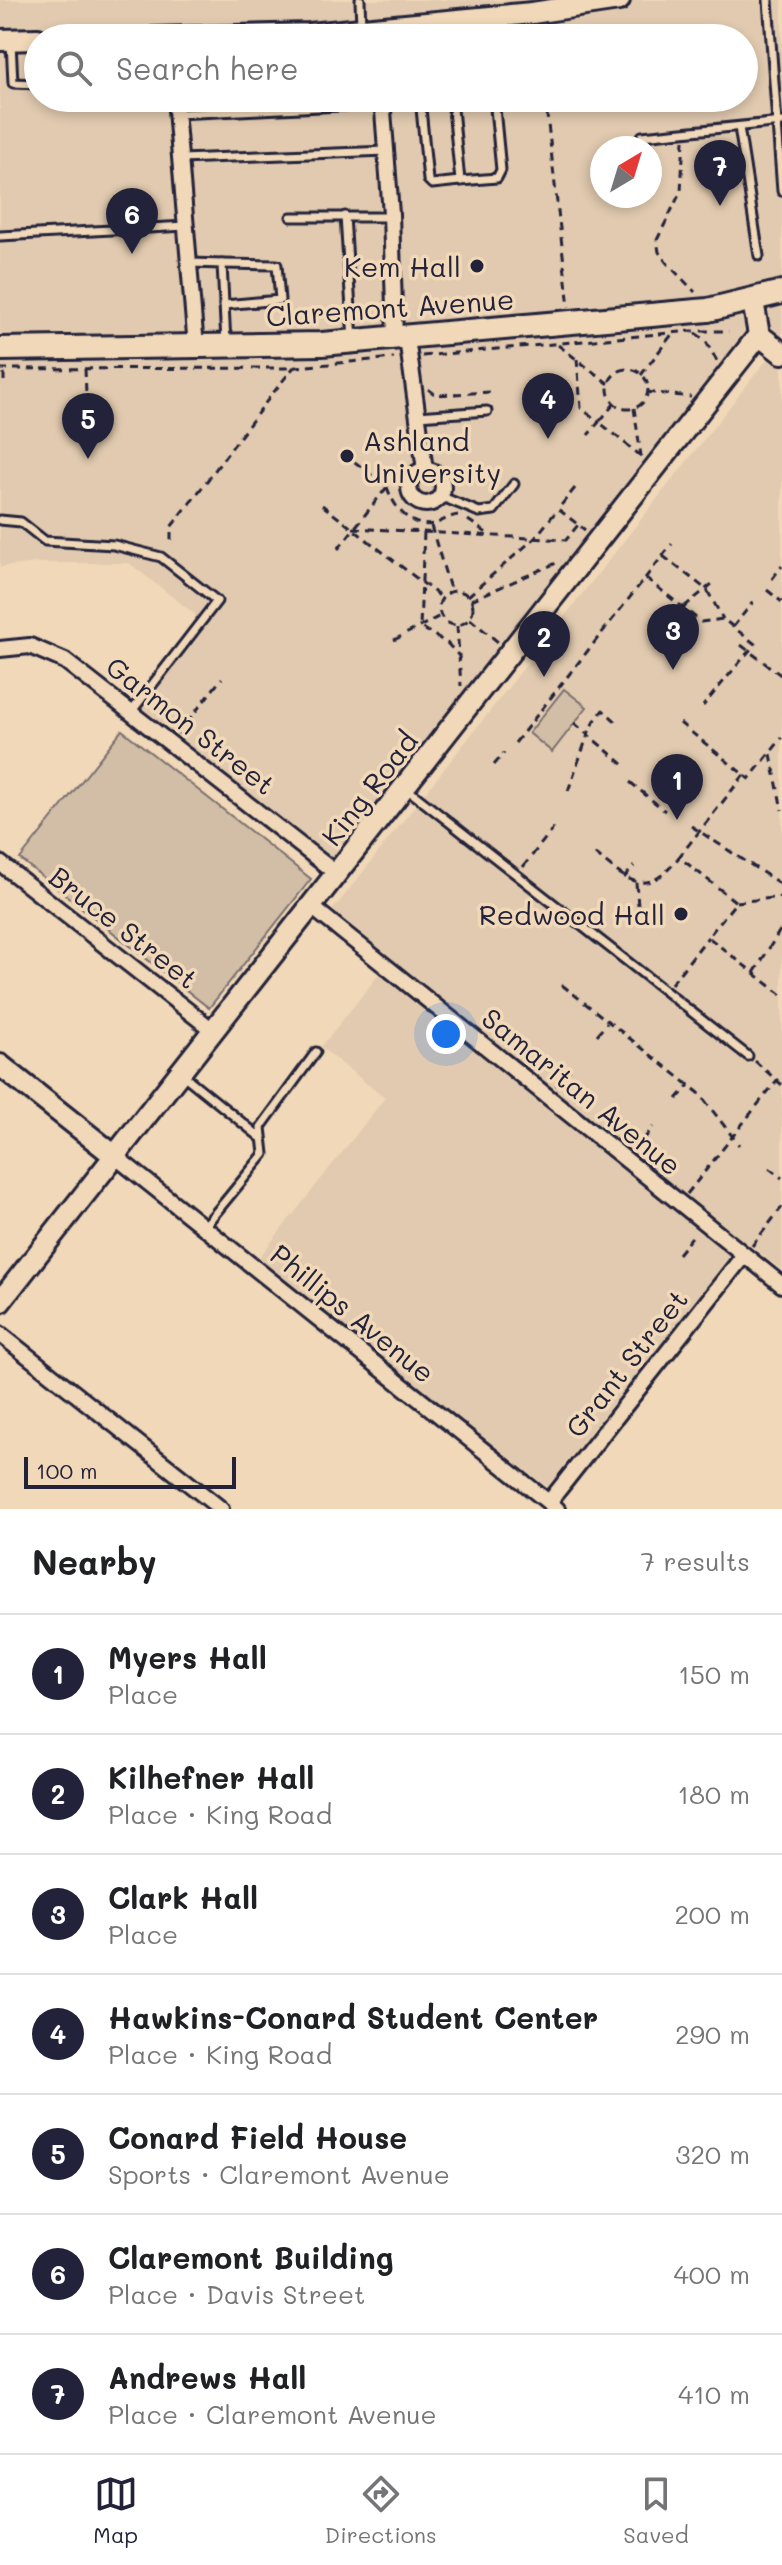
<!DOCTYPE html>
<html lang="en">
<head>
<meta charset="utf-8">
<style>
  body { margin:0; font-family:Mali,sans-serif; background:#f6f6f6; color:#202124 }
  .compass { position:absolute; left:590px; top:136px; width:72px; height:72px; border-radius:50%; background:#fff; box-shadow:0 4px 12px #0003; rotate:38deg }
  .scale { position:absolute; left:24px; bottom:20px; width:212px; box-sizing:border-box; padding-left:8px; border:4px solid #22223b; border-top:0; font-size:22px; line-height:28px; white-space:nowrap; color:#22223b; -webkit-text-stroke:6px #f0d8b8; paint-order:stroke }
  .you { position:absolute; left:446px; top:1034px; width:28px; height:28px; margin:-20px; border:6px solid #fff; border-radius:50%; background:#1a73e8; box-shadow:0 0 0 12px #1a73e833 }
  .badge { display:grid; place-items:center; width:52px; height:52px; border-radius:50%; background:#22223b; color:#fff; font-size:26px; font-weight:700 }
  .pin { position:absolute; translate:-50% -66px; filter:drop-shadow(0 2px 4px #0008) }
  .pin::after { content:''; position:absolute; top:42px; width:28px; height:24px; background:inherit; clip-path:polygon(0 0,100% 0,50% 100%) }
  .list { margin:0; padding:0; list-style:none }
  h2 { display:flex; justify-content:space-between; align-items:center; height:104px; margin:0; padding:0 32px; font-size:34px }
  h2 small { font-size:26px; font-weight:400; color:#757577 }
  .list li { display:grid; grid-template-columns:52px 1fr auto; gap:24px; align-items:center; box-sizing:border-box; height:120px; padding:0 32px; border-top:2px solid #e0e0e0 }
  .list b { display:block; font-size:30px; white-space:nowrap }
  .list p { margin:0; font-size:26px; white-space:nowrap; color:#757577 }
  .list em { font-size:26px; font-style:normal; color:#757577 }
  .icon { flex:none; width:44px; height:44px; fill:none; stroke:currentColor; stroke-width:2; stroke-linecap:round; stroke-linejoin:round }
  .map { position:relative; flex:none; width:782px; height:1509px; overflow:hidden }
  .search { position:absolute; background:#fff; box-shadow:0 4px 12px #0003; left:24px; right:24px; top:24px; height:88px; display:flex; align-items:center; gap:20px; box-sizing:border-box; padding:0 28px; border-radius:44px; color:#757577; font-size:30px }
  .sheet { height:944px; background:#fff }
  nav { display:flex; justify-content:space-around; align-items:center; box-sizing:border-box; height:112px; border-top:2px solid #e0e0e0; background:#fff; font-size:22px; color:#757577 }
  nav a { display:grid; justify-items:center; gap:4px }
  nav .on { color:#22223b }
  .map>svg:first-child { display:block }
  .built { fill:#e1caaf; fill-rule:evenodd }
  .green { fill:#d2bea6; stroke:#7a7070; stroke-width:2 }
  .lines { fill:none; stroke-linecap:round; stroke-linejoin:round }
  .lane-casing { stroke:#22223b; stroke-width:13 }
  .street-casing { stroke:#22223b; stroke-width:20 }
  .secondary-casing { stroke:#22223b; stroke-width:26 }
  .primary-casing { stroke:#22223b; stroke-width:28 }
  .path { stroke:#22223b; stroke-width:3; stroke-dasharray:8 6; stroke-linecap:butt }
  .lane { stroke:#f0d8b8; stroke-width:7 }
  .street { stroke:#f0d8b8; stroke-width:14 }
  .secondary { stroke:#f0d8b8; stroke-width:20 }
  .primary { stroke:#f0d8b8; stroke-width:22 }
  .poi-dot { fill:#22223b; stroke:#f0d8b8; stroke-width:3 }
  .labels { text-anchor:middle; dominant-baseline:central; stroke-width:7; stroke-linejoin:round; paint-order:stroke }
  .poi-label { font-size:28px; fill:#22223b; stroke:#f0d8b8; text-anchor:end }
  .street-label { font-size:28px; fill:#22223b; stroke:#f0d8b8 }
</style>
</head>
<body>
<div class="map">
<svg width="782" height="1509" viewBox="0 0 782 1509">
  <rect width="100%" height="100%" fill="#f0d8b8"/>
  <filter id="ink" filterUnits="userSpaceOnUse"><feTurbulence type="fractalNoise" baseFrequency=".0125" numOctaves="2"/><feDisplacementMap in="SourceGraphic" scale="16" xChannelSelector="R" yChannelSelector="G"/><feConvolveMatrix kernelMatrix="1 2 1 2 8 2 1 2 1" color-interpolation-filters="sRGB"/></filter>
  <g filter="url(#ink)">
    <path class="built" d="M0 0H782V1270L743 1240 547 1487 258 1259 385 1098 321 1047 392 958 333 910 769 357 755 286 749 343 334 865 132 711 201 619 129 563H36L0 567ZM38 38H744V98H38ZM602 148H650V196H602Z"/>
    <g class="green">
      <path d="M564 689 587 707 552 752 529 733Z"/>
      <path d="M122 730 311 879 209 1008 20 859Z"/>
    </g>
    <g class="lines">
      <g class="lane-casing">
        <g id="lane">
          <path d="M360 0 361 27"/>
          <path d="M768 0 782 191"/>
          <path d="M485 19 487 38"/>
          <path d="M445 23V38"/>
          <path d="M11 42 13 83 38 84"/>
          <path d="M420 98 428 180 432 184 460 181 452 98"/>
          <path d="M177 114 382 104"/>
          <path d="M739 127 759 256"/>
          <path d="M642 136 782 122"/>
          <path d="M181 159 387 151"/>
          <path d="M460 181 497 178 501 170 494 98"/>
          <path d="M345 216 353 340"/>
          <path d="M291 217H391"/>
          <path d="M0 236 186 226"/>
          <path d="M191 263 222 264 226 343"/>
          <path d="M222 264 277 265 280 300 224 305"/>
          <path d="M418 416 487 411"/>
          <path d="M440 496 479 512 494 510 514 484"/>
          <path d="M0 520 21 522 45 541 114 545 161 557 217 601 132 711"/>
          <path d="M407 789 748 1056"/>
          <path d="M182 1074 260 1137"/>
          <path d="M204 1227 264 1154 261 1127 316 1052"/>
        </g>
      </g>
      <g class="street-casing">
        <g id="street">
          <path d="M175 98 196 347"/>
          <path d="M382 98 391 214 395 338"/>
          <path d="M407 338 425 470"/>
          <circle cx="426" cy="487" r="17"/>
          <path d="M0 649 30 646 65 661 337 874"/>
          <path d="M0 863 215 1032"/>
          <path d="M312 907 782 1285"/>
          <path d="M116 1157 557 1509"/>
          <path d="M0 1334 221 1509"/>
          <path d="M549 1502 744 1255"/>
        </g>
      </g>
      <g class="secondary-casing">
        <g id="secondary">
          <path d="M154 38 309 34 532 13 619 0"/>
          <path d="M0 40 38 39"/>
          <path d="M759 335 782 353"/>
          <path d="M0 1065 116 1157"/>
          <path d="M0 1302 759 335 753 301"/>
        </g>
      </g>
      <g class="primary-casing">
        <path id="primary" d="M0 349 322 344 708 310 782 292"/>
      </g>
      <g class="path">
        <path d="M545 98 569 307"/>
        <path d="M684 140 681 191 657 240 659 252 666 262 695 292"/>
        <path d="M695 333 705 340 717 361"/>
        <path d="M558 345 609 384"/>
        <path d="M422 356 692 331H729"/>
        <path d="M577 359 581 408 599 422 588 435"/>
        <path d="M0 369 285 368 394 358"/>
        <path d="M85 369 86 394"/>
        <circle cx="628" cy="389" r="20"/>
        <path d="M641 375 673 333"/>
        <path d="M4 381V369"/>
        <path d="M428 389 436 395 490 392"/>
        <path d="M647 392 691 397"/>
        <path d="M614 404 599 422 641 456"/>
        <path d="M634 408 641 456"/>
        <path d="M387 487C393 506 410 529 434 524 442 522 449 516 458 515"/>
        <path d="M575 488 558 509 585 530"/>
        <path d="M322 505 442 598"/>
        <path d="M468 520 488 534"/>
        <path d="M431 526 451 592"/>
        <path d="M353 528 566 540 578 525"/>
        <path d="M424 532 420 627 447 643 459 656"/>
        <path d="M171 540V527C214 474 251 419 294 367"/>
        <path d="M338 549 387 487 351 459"/>
        <path d="M663 556 707 590 723 619"/>
        <path d="M646 578 701 622 723 619 755 644 703 706"/>
        <path d="M772 579 782 566"/>
        <path d="M767 590 782 602"/>
        <circle cx="456" cy="608" r="17"/>
        <path d="M468 596 535 538 558 509"/>
        <path d="M471 600 561 561"/>
        <path d="M684 607 712 584"/>
        <path d="M470 619 498 642"/>
        <path d="M457 626 461 686"/>
        <path d="M733 627 753 602"/>
        <path d="M394 640 440 616"/>
        <path d="M741 645 782 676"/>
        <path d="M574 723 624 765"/>
        <path d="M680 723 749 779 782 738"/>
        <path d="M178 734 222 678"/>
        <path d="M515 743 672 544"/>
        <path d="M771 754 782 810"/>
        <path d="M494 765 504 753"/>
        <path d="M744 775 679 857 736 902 708 937 782 995"/>
        <path d="M630 782 665 811"/>
        <path d="M568 791 591 726 603 710 620 725"/>
        <path d="M691 826 782 885"/>
        <path d="M595 854C628 881 646 900 679 857"/>
        <path d="M523 867 555 826"/>
        <path d="M624 878 634 866"/>
        <path d="M636 883 638 905 646 910"/>
        <path d="M736 902 782 897"/>
        <path d="M754 973 782 927"/>
        <path d="M671 984 708 937"/>
        <path d="M562 985 699 1093 739 1145"/>
        <path d="M597 1035 607 1023"/>
        <path d="M755 1061 782 1085"/>
        <path d="M556 1086 574 1065"/>
        <path d="M677 1099 689 1085"/>
        <path d="M636 1150 653 1127"/>
        <path d="M769 1168 782 1178"/>
        <path d="M687 1194 778 1079"/>
        <path d="M752 1246 782 1207"/>
        <path d="M678 1254 695 1233"/>
      </g>
      <use href="#lane" class="lane"/>
      <use href="#street" class="street"/>
      <use href="#secondary" class="secondary"/>
      <use href="#primary" class="primary"/>
    </g>
  </g>
  <g class="poi-dot">
    <circle cx="477" cy="266" r="8"/>
    <circle cx="347" cy="456" r="8"/>
    <circle cx="681" cy="914" r="8"/>
  </g>
  <g class="labels">
    <g class="poi-label">
      <text x="461" y="266">Kem Hall</text>
      <text x="363" y="440" text-anchor="start">Ashland<tspan x="363" dy="32">University</tspan></text>
      <text x="665" y="914">Redwood Hall</text>
    </g>
    <g class="street-label">
      <text transform="translate(390 307) rotate(-4)">Claremont Avenue</text>
      <text transform="translate(191 725) rotate(38)">Garmon Street</text>
      <text transform="translate(369 788) rotate(-52)">King Road</text>
      <text transform="translate(124 927) rotate(38)">Bruce Street</text>
      <text transform="translate(582 1091) rotate(39)">Samaritan Avenue</text>
      <text transform="translate(353 1313) rotate(39)">Phillips Avenue</text>
      <text transform="translate(626 1363) rotate(-52)">Grant Street</text>
    </g>
  </g>
</svg>
<svg class="compass" viewBox="-18 -18 36 36"><path d="M0-13l5 13h-10z" fill="#e53935"/><path d="M0 13l5-13h-10z" fill="#757577"/></svg>
<div class="scale">100 m</div>
<div class="you"></div>
<div class="pin badge" style="left:677px;top:820px">1</div>
<div class="pin badge" style="left:544px;top:677px">2</div>
<div class="pin badge" style="left:673px;top:670px">3</div>
<div class="pin badge" style="left:548px;top:439px">4</div>
<div class="pin badge" style="left:88px;top:459px">5</div>
<div class="pin badge" style="left:132px;top:254px">6</div>
<div class="pin badge" style="left:720px;top:206px">7</div>
<div class="search"><svg class="icon" aria-label="search" viewBox="0 0 24 24"><circle cx="10" cy="10" r="6"/><path d="M15 15l6 6"/></svg>Search here</div>
</div>
<section class="sheet">
<h2>Nearby<small>7 results</small></h2>
<ul class="list">
<li><span class="badge">1</span><div><b>Myers Hall</b><p>Place</p></div><em>150 m</em></li>
<li><span class="badge">2</span><div><b>Kilhefner Hall</b><p>Place · King Road</p></div><em>180 m</em></li>
<li><span class="badge">3</span><div><b>Clark Hall</b><p>Place</p></div><em>200 m</em></li>
<li><span class="badge">4</span><div><b>Hawkins-Conard Student Center</b><p>Place · King Road</p></div><em>290 m</em></li>
<li><span class="badge">5</span><div><b>Conard Field House</b><p>Sports · Claremont Avenue</p></div><em>320 m</em></li>
<li><span class="badge">6</span><div><b>Claremont Building</b><p>Place · Davis Street</p></div><em>400 m</em></li>
<li><span class="badge">7</span><div><b>Andrews Hall</b><p>Place · Claremont Avenue</p></div><em>410 m</em></li>
</ul>
</section>
<nav>
<a class="on"><svg class="icon" aria-label="map" viewBox="0 0 24 24"><path d="M3 6l6-2 6 2 6-2v14l-6 2-6-2-6 2zM9 4v14M15 6v14"/></svg>Map</a>
<a><svg class="icon" aria-label="directions" viewBox="0 0 24 24"><path d="M12 3l9 9-9 9-9-9zM9 14v-3h6M13 9l2 2-2 2"/></svg>Directions</a>
<a><svg class="icon" aria-label="saved" viewBox="0 0 24 24"><path d="M7 4h10v16l-5-4-5 4z"/></svg>Saved</a>
</nav>
</body>
</html>
